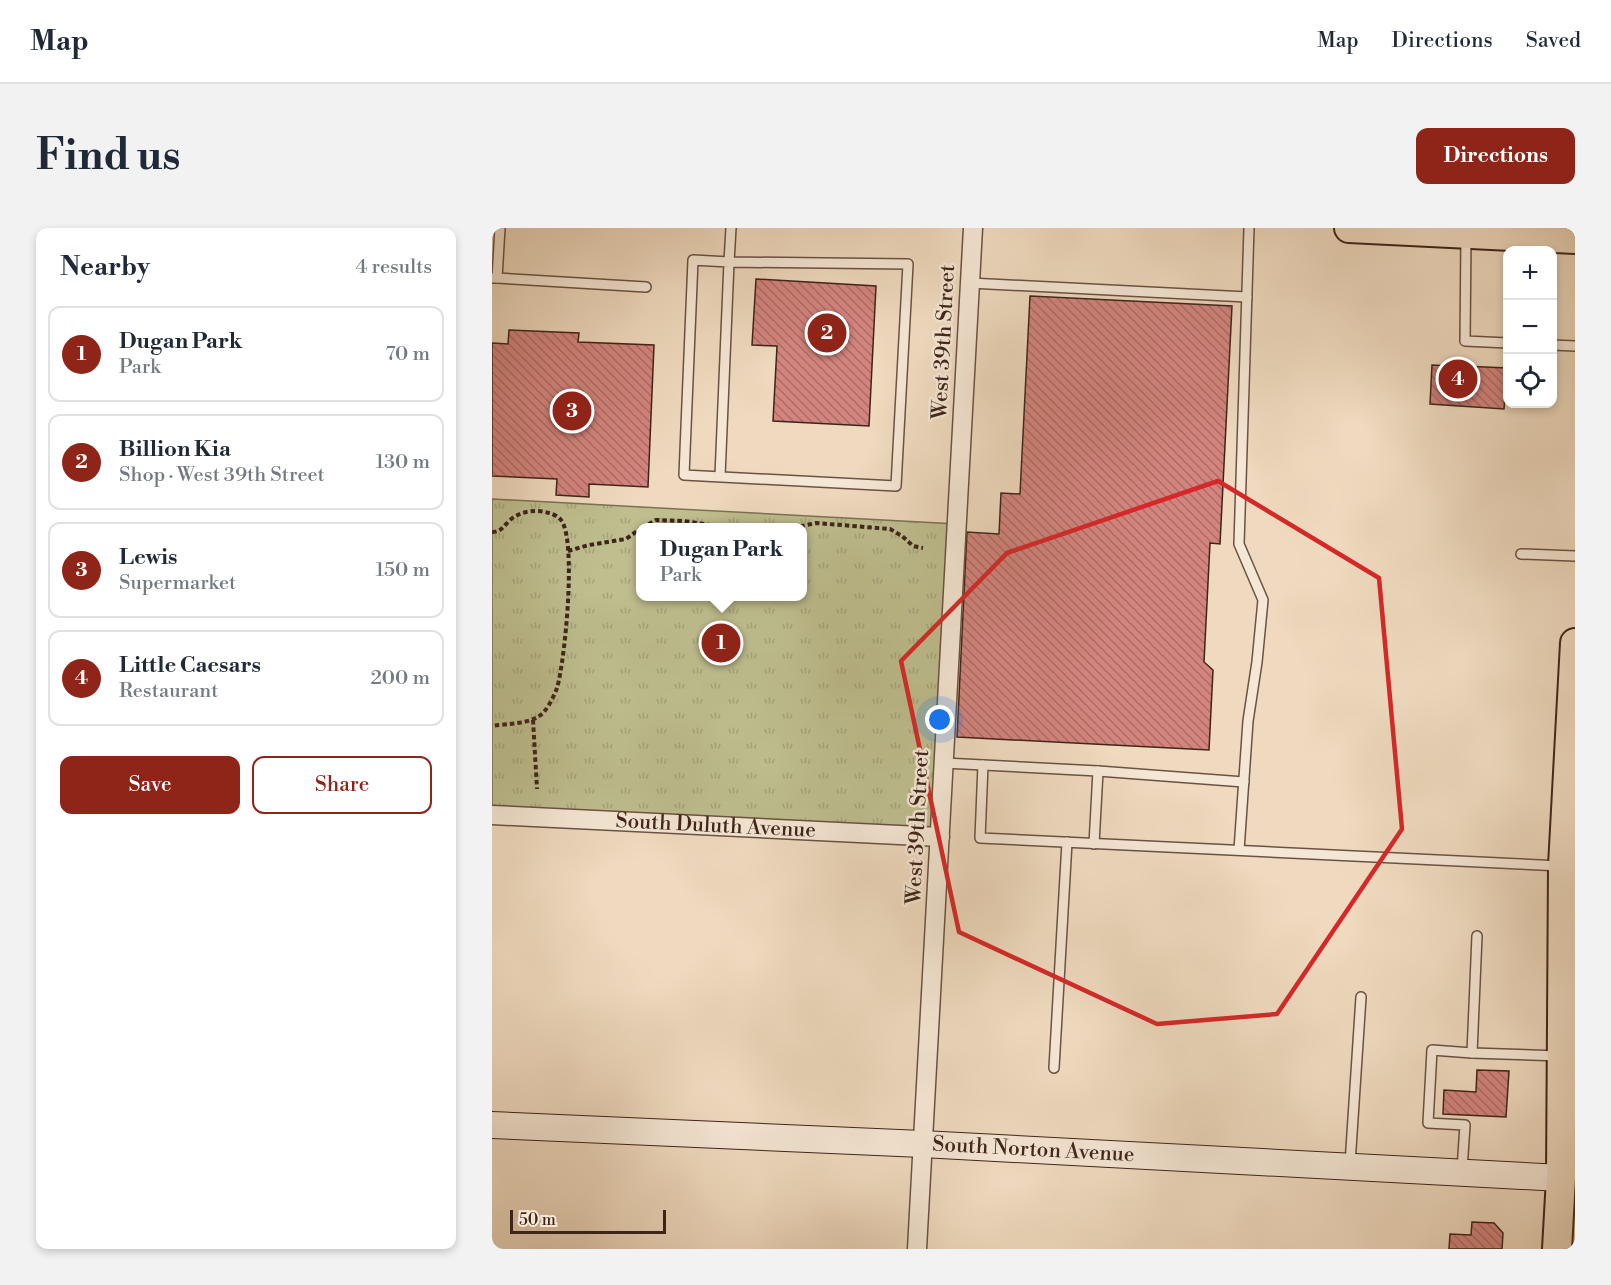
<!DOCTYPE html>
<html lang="en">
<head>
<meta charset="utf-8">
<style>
  body { margin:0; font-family:"Libre Bodoni",serif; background:#f2f2f3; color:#1f2937 }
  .controls { position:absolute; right:18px; top:18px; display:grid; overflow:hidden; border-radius:12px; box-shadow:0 3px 9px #0003 }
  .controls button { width:54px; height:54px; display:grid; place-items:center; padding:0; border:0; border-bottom:2px solid #e0e1e3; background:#fff; color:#1f2937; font:30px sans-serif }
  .scale { position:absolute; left:18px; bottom:15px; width:156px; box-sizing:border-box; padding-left:6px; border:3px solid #3f241a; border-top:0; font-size:16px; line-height:21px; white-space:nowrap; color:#3f241a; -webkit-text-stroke:4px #f5e7d5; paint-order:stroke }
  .you { position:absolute; left:448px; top:492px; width:21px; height:21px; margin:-15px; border:4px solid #fff; border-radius:50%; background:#1a73e8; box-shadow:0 0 0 9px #1a73e833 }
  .badge { display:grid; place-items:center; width:39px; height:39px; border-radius:50%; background:#8f2418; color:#fff; font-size:20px; font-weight:700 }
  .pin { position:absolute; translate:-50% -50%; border:3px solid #fff; box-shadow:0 2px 6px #0006 }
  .popup { position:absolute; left:144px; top:295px; width:171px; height:78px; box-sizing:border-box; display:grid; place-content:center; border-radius:12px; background:#fff; filter:drop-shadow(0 2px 4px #0005); font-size:20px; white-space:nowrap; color:#747a83 }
  .popup b { font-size:22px; color:#1f2937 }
  .popup::after { content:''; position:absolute; left:50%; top:100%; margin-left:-12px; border:12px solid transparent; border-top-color:#fff }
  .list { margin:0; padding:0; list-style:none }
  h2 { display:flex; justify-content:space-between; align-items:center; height:78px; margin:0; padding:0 24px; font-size:26px }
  h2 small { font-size:20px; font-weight:400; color:#747a83 }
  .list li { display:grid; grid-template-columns:39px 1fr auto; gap:18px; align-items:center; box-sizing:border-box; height:96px; margin:0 12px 12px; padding:0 12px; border:2px solid #e0e1e3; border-radius:12px }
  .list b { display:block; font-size:22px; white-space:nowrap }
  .list p { margin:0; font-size:20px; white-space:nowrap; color:#747a83 }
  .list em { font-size:20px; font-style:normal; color:#747a83 }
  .actions { display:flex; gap:12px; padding:18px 24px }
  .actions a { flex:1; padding:14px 0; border:2px solid #8f2418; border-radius:12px; text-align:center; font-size:21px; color:#8f2418 }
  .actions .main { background:#8f2418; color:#fff }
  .icon { flex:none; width:33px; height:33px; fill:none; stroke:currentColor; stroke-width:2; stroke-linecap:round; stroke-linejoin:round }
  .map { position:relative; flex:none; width:1083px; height:1021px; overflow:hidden; border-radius:12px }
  header { display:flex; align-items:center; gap:36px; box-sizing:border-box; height:84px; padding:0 30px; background:#fff; border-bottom:2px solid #e0e1e3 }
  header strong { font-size:28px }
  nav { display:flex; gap:33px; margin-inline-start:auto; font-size:21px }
  .intro { display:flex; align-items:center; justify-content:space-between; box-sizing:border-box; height:144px; padding:0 36px }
  h1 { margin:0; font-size:42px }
  .button { padding:15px 27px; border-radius:12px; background:#8f2418; color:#fff; font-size:21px; font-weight:700 }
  main { display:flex; gap:36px; padding:0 36px }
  aside { flex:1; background:#fff; border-radius:12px; box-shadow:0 3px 9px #0003 }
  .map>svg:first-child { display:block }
  .park { fill:url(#park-tufts); stroke:#7e7154; stroke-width:1.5; fill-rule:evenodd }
  .building { fill:url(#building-back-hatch); stroke:#3f241a; stroke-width:1.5 }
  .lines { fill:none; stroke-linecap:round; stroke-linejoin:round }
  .lane-casing { stroke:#6b5243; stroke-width:12 }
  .street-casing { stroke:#6b5243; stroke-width:21 }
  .secondary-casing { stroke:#3f241a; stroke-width:28 }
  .primary-casing { stroke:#3f241a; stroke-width:32 }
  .path { stroke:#3f241a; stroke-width:4; stroke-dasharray:4.5 3; stroke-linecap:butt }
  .lane { stroke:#f5e7d5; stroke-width:9 }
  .street { stroke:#f5e7d5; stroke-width:18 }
  .secondary { stroke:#f5e7d5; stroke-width:26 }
  .primary { stroke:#efdabf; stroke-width:28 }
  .marked { fill:none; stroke:#d62828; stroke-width:4.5; stroke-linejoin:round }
  .labels { text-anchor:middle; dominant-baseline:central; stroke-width:5; stroke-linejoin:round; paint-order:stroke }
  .street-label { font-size:21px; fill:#3f241a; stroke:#f5e7d5 }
</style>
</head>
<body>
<header>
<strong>Map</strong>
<nav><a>Map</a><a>Directions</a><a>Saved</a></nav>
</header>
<div class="intro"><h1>Find us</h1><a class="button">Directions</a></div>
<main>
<aside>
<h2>Nearby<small>4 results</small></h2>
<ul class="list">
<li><span class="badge">1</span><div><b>Dugan Park</b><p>Park</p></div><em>70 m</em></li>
<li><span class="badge">2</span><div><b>Billion Kia</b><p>Shop · West 39th Street</p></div><em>130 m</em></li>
<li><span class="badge">3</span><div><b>Lewis</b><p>Supermarket</p></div><em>150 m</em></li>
<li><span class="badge">4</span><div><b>Little Caesars</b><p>Restaurant</p></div><em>200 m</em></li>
</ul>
<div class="actions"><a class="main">Save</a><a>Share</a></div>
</aside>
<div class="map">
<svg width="1083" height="1021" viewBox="0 0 1083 1021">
  <defs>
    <pattern id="park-tufts" width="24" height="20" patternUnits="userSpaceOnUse" patternTransform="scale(1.5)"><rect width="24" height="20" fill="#bebe8f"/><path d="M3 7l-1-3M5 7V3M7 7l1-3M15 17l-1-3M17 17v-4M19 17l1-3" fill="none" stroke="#a4a37b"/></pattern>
    <pattern id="building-back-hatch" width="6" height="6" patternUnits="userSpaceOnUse" patternTransform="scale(1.5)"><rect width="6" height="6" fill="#d3847e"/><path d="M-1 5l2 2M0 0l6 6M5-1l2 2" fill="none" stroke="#ad6c66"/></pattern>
  </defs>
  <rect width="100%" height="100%" fill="#efdabf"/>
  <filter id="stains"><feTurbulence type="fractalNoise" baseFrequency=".00333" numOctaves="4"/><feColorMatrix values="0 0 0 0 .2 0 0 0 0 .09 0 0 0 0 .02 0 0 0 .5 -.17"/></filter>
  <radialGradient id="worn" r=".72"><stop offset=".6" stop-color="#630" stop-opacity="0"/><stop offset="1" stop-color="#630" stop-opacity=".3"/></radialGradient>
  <path class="park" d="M0 271 465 296 448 609 0 587ZM148 300H310V368H148Z"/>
  <g class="building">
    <path d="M264 51 384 58 377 198 281 193 285 118 260 117Z"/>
    <path d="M538 68 740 78 728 316 718 315 712 434 721 442 717 522 465 509 475 304 507 306 509 265 528 266Z"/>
    <path d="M17 102 87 105 86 114 162 117 156 259 97 256V269L64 267 65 251 0 248V115L16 116Z"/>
    <path d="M940 137 957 138 956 142 970 143 971 138 1015 140 1012 181 938 176Z"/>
    <path d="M985 842 1017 843 1014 889 951 886 952 862 984 864Z"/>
    <path d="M980 994 1002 995 1011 1005 1010 1021H957L958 1006 979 1007Z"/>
  </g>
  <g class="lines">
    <g class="lane-casing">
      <g id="lane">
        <path d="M974 8 973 113 1016 115"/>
        <path d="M1 50H5L8 0"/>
        <path d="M5 50 154 59"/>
        <path d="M478 55 755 69"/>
        <path d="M1060 117 1083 118"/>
        <path d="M228 248 237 34 416 36 404 258 192 247 201 32 237 34 239 0"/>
        <path d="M1029 326 1083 328"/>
        <path d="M452 535 606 543 752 554"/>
        <path d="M491 537 488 610 1069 638"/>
        <path d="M602 616 606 543"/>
        <path d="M747 622 756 493 765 434 771 372 747 316 757 0"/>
        <path d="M985 708 980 825 1068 828"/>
        <path d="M562 840 575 614"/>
        <path d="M858 936 869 769"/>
        <path d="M970 942 973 897 936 895 940 822 980 825"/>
      </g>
    </g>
    <g class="street-casing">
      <g id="street">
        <path id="s1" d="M0 587 448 609"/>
        <path d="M425 1021 481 0"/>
      </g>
    </g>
    <g class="secondary-casing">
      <g id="secondary">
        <path id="s2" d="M0 897 430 916 1069 950"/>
      </g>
    </g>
    <g class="primary-casing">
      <g id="primary">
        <path d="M857 0 1083 11"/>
        <path d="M1065 1021 1069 950 1071 638 1083 415"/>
      </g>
    </g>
    <g class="path">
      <path d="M150 300 164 292 192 293 225 298 274 300"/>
      <path d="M301 300 324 295 398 301 410 308 421 318 431 320"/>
      <path d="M0 304C9 304 12 298 18 292 28 283 44 281 57 285 61 286 67 289 69 292 85 312 73 433 65 460 63 466 57 478 52 484 40 497 16 495 0 498"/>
      <path d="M76 323 97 317 134 311 148 301"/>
      <path d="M41 492 45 561"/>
    </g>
    <use href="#lane" class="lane"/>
    <use href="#street" class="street"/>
    <use href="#secondary" class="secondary"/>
    <use href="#primary" class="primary"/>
  </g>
  <path class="marked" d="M726 253 887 350 910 601 785 786 665 796 467 704 409 433 515 325Z"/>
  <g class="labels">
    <g class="street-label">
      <text transform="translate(452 114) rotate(-87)">West 39th Street</text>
      <text stroke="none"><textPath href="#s1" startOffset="224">South Duluth Avenue</textPath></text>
      <text transform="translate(426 599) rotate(-87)">West 39th Street</text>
      <text stroke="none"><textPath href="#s2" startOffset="542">South Norton Avenue</textPath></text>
    </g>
  </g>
  <rect width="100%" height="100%" filter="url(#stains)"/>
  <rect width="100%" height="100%" fill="url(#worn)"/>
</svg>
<div class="controls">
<button>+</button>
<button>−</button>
<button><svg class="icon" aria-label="locate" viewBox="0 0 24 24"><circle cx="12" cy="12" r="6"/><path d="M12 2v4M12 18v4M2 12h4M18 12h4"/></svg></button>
</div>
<div class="scale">50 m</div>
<div class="you"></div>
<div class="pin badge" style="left:229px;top:415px">1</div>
<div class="popup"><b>Dugan Park</b>Park</div>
<div class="pin badge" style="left:335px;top:105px">2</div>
<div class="pin badge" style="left:80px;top:183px">3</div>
<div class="pin badge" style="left:966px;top:151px">4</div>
</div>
</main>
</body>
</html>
